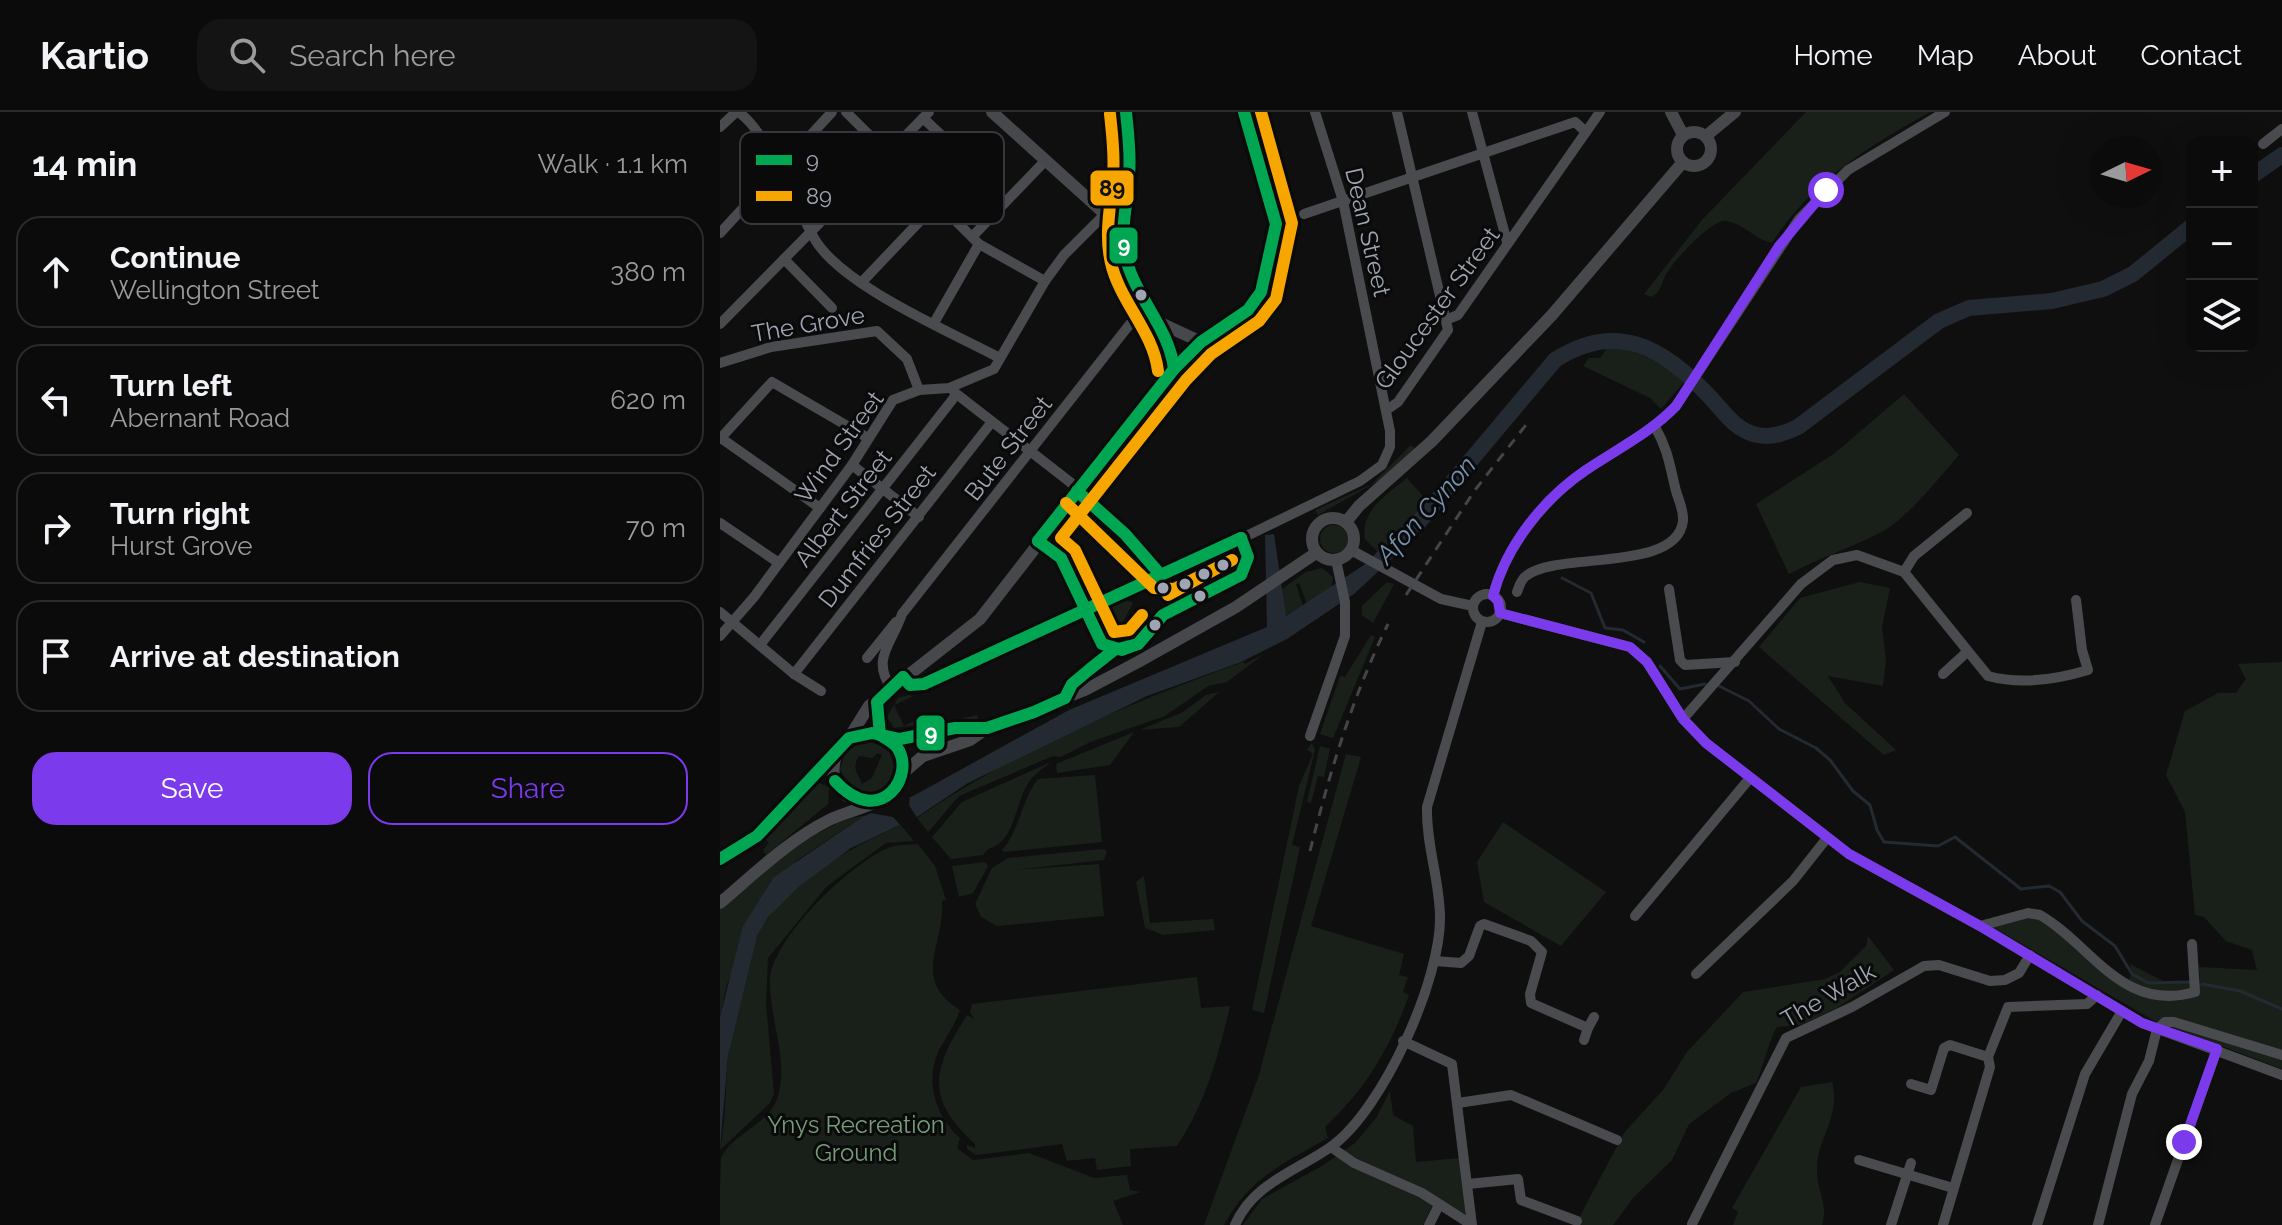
<!DOCTYPE html>
<html lang="en">
<head>
<meta charset="utf-8">
<style>
  body { margin:0; font-family:Raleway,sans-serif; background:#141415; color:#f1f3f6 }
  .controls { position:absolute; right:24px; top:24px; display:grid; overflow:hidden; border-radius:16px; box-shadow:0 8px 32px #0002 }
  .controls button { width:72px; height:72px; display:grid; place-items:center; padding:0; border:0; border-bottom:2px solid #2b2b2d; background:#0b0b0c; color:#f1f3f6; font:40px sans-serif }
  .compass { position:absolute; left:1370px; top:24px; width:72px; height:72px; border-radius:50%; background:#0b0b0c; box-shadow:0 8px 32px #0002; rotate:85deg }
  .stop { position:absolute; width:24px; height:24px; margin:-18px; border:6px solid #7c3aed; border-radius:50%; background:#fff }
  .stop.end { background:#7c3aed; border-color:#fff; box-shadow:0 2px 8px #0008 }
  .list { margin:0; padding:0; list-style:none }
  h2 { display:flex; justify-content:space-between; align-items:center; height:104px; margin:0; padding:0 32px; font-size:34px }
  h2 small { font-size:26px; font-weight:400; color:#9a9b9d }
  .list li { display:grid; grid-template-columns:52px 1fr auto; gap:24px; align-items:center; box-sizing:border-box; height:112px; margin:0 16px 16px; padding:0 16px; border:2px solid #2b2b2d; border-radius:24px }
  .list b { display:block; font-size:30px; white-space:nowrap }
  .list p { margin:0; font-size:26px; white-space:nowrap; color:#9a9b9d }
  .list em { font-size:26px; font-style:normal; color:#9a9b9d }
  .actions { display:flex; gap:16px; padding:24px 32px }
  .actions a { flex:1; padding:18px 0; border:2px solid #7c3aed; border-radius:24px; text-align:center; font-size:28px; color:#7c3aed }
  .actions .main { background:#7c3aed; color:#fff }
  .icon { flex:none; width:44px; height:44px; fill:none; stroke:currentColor; stroke-width:2; stroke-linecap:round; stroke-linejoin:round }
  .map { position:relative; flex:none; width:1562px; height:1113px; overflow:hidden }
  header { display:flex; align-items:center; gap:48px; box-sizing:border-box; height:112px; padding:0 40px; background:#0b0b0c; border-bottom:2px solid #2b2b2d }
  header strong { font-size:38px }
  nav { display:flex; gap:44px; margin-inline-start:auto; font-size:28px }
  .search { width:560px; height:72px; background:#141415; display:flex; align-items:center; gap:20px; box-sizing:border-box; padding:0 28px; border-radius:24px; color:#9a9b9d; font-size:30px }
  main { display:flex }
  aside { flex:1; background:#0b0b0c }
  .map>svg:first-child { display:block }
  .green { fill:#19201a; fill-rule:evenodd }
  .water { fill:#232a31 }
  .pier { fill:#0f0f10 }
  .lines { fill:none; stroke-linecap:round; stroke-linejoin:round }
  .stream { stroke:#232a31; stroke-width:3 }
  .river { stroke:#232a31; stroke-width:16 }
  .minor { stroke:#4a4b4f; stroke-width:10 }
  .major { stroke:#46484b; stroke-width:12 }
  .rail { stroke:#444549; stroke-width:3; stroke-dasharray:10 8; stroke-linecap:butt }
  .bus-1-casing { stroke:#0a0a0b; stroke-width:18 }
  .bus-2-casing { stroke:#0a0a0b; stroke-width:18 }
  .bus-1 { stroke:#00a651; stroke-width:12 }
  .bus-2 { stroke:#f7a600; stroke-width:12 }
  .route { stroke:#7c3aed; stroke-width:10 }
  .bus-dot { fill:#9fa5b2; stroke:#0a0a0b; stroke-width:3 }
  .labels { text-anchor:middle; dominant-baseline:central; stroke-width:6; stroke-linejoin:round; paint-order:stroke }
  .street-label { font-size:24px; fill:#9fa5b2; stroke:#0a0a0b }
  .park-label { font-size:24px; fill:#759e79; stroke:#0a0a0b }
  .water-label { font-size:26px; font-style:italic; fill:#7492af; stroke:#0a0a0b }
  .key { fill:#0a0a0b; stroke:#37383d; stroke-width:2 }
  .key-label { font-size:22px; fill:#9fa5b2 }
  .line-badge { stroke:#0a0a0b; stroke-width:3 }
  .badge-label { font-size:22px; text-anchor:middle; font-weight:bold; fill:#fff }
  .pale-badge-label { font-size:22px; text-anchor:middle; font-weight:bold; fill:#111 }
</style>
</head>
<body>
<header>
<strong>Kartio</strong>
<div class="search"><svg class="icon" aria-label="search" viewBox="0 0 24 24"><circle cx="10" cy="10" r="6"/><path d="M15 15l6 6"/></svg>Search here</div>
<nav><a>Home</a><a>Map</a><a>About</a><a>Contact</a></nav>
</header>
<main>
<aside>
<h2>14 min<small>Walk · 1.1 km</small></h2>
<ul class="list">
<li><svg class="icon" aria-label="ahead" viewBox="0 0 24 24"><path d="M12 20V5M6 11l6-6 6 6"/></svg><div><b>Continue</b><p>Wellington Street</p></div><em>380 m</em></li>
<li><svg class="icon" aria-label="left" viewBox="0 0 24 24"><path d="M17 20v-9H6M10 6l-5 5 5 5"/></svg><div><b>Turn left</b><p>Abernant Road</p></div><em>620 m</em></li>
<li><svg class="icon" aria-label="right" viewBox="0 0 24 24"><path d="M7 20v-9h11M14 6l5 5-5 5"/></svg><div><b>Turn right</b><p>Hurst Grove</p></div><em>70 m</em></li>
<li><svg class="icon" aria-label="arrive" viewBox="0 0 24 24"><path d="M6 21V4h12l-3 4 3 4H6"/></svg><div><b>Arrive at destination</b></div></li>
</ul>
<div class="actions"><a class="main">Save</a><a>Share</a></div>
</aside>
<div class="map">
<svg width="1562" height="1113" viewBox="0 0 1562 1113">
  <rect width="100%" height="100%" fill="#0f0f10"/>
  <g class="green">
    <path d="M1086 0H1210C1147 35 1092 69 1052 131 1037 128 1023 112 1007 109 993 105 950 152 944 166 940 176 941 179 931 185L924 182 982 108Z"/>
    <path d="M889 234C916 238 944 251 964 270L941 297 930 286 863 254 869 246H880Z"/>
    <path d="M1184 282 1239 343C1218 367 1187 407 1160 421 1130 436 1099 446 1069 462L1036 392 1115 341Z"/>
    <path d="M691 333 696 337 660 368 598 403 595 398 652 372Z"/>
    <path d="M687 366 708 390 658 440 645 427C640 398 667 383 687 366Z"/>
    <circle cx="614" cy="427" r="14"/>
    <path d="M602 456 613 465 611 478 587 492 579 471 576 472 583 494 565 504 561 478 586 460Z"/>
    <path d="M667 470 674 472 653 511 642 503V494Z"/>
    <path d="M1140 470 1170 476 1162 515 1166 549 1163 574 1108 564 1125 591 1176 638 1164 643 1039 535 1080 486Z"/>
    <path d="M403 487 413 491 403 510 389 518 381 515 376 506 380 499Z"/>
    <path d="M651 523 655 525 613 626 600 622 620 564 625 565Z"/>
    <path d="M544 542 507 570 488 574 445 604 370 630 341 645 333 644 239 684 208 720 197 706C297 637 410 591 523 550L525 552Z"/>
    <path d="M1562 550V957L1433 908 1271 814 1308 805 1319 806 1406 874 1411 863 1410 852 1443 869H1480L1479 855 1537 858 1532 838 1506 829 1484 805 1475 803 1465 700 1446 663 1465 599 1498 581H1516L1526 567 1518 552Z"/>
    <path d="M499 580 459 615 420 618 463 600 486 583Z"/>
    <path d="M189 583 194 584 174 593 184 614 203 605 221 612 257 603 258 607 213 616 212 611 174 616 167 605 178 586Z"/>
    <path d="M414 620 390 653 337 661 336 652Z"/>
    <path d="M147 628 169 638 175 656 165 678 148 684 130 678 120 657 126 639ZM158 641 162 643 152 666 142 672C138 661 131 657 139 644L152 646Z"/>
    <path d="M592 631 595 638 572 733 580 735 544 901 532 898 579 674 593 642 587 638Z"/>
    <path d="M600 634 610 637 604 665 598 664 591 691 587 690Z"/>
    <path d="M626 642 641 645 591 814 684 842 679 863 688 865 683 880 689 883C670 936 646 977 605 1015L608 1026C564 1051 529 1066 504 1113H484L538 966Z"/>
    <path d="M331 650C322 657 312 664 307 673 294 695 295 730 268 737L263 743 231 747 212 725 242 690Z"/>
    <path d="M375 663 382 730 284 740 282 738C300 718 301 689 318 667Z"/>
    <path d="M100 671 109 675 108 692 46 743 43 738 49 731 45 727 87 682 85 679Z"/>
    <path d="M144 704 76 749 7 872 0 905V797C30 769 104 706 144 704Z"/>
    <path d="M783 710 886 780 841 834 764 790 757 750Z"/>
    <path d="M181 713 194 729 166 731 107 774 48 846 46 892 54 982 49 992 0 1038C6 1008 5 978 8 947 11 909 25 838 47 807 78 763 133 735 181 713Z"/>
    <path d="M198 732 215 754 226 788 222 789C225 833 190 867 240 898 235 913 226 925 219 938 204 969 216 1005 240 1026L237 1036 253 1048 309 1041 374 1066 407 1063 410 1078 420 1080 393 1089 403 1113H0C0 1098 0 1059 1 1046 13 1020 50 1013 58 984 69 949 49 905 50 869 51 827 130 752 168 736 176 732 189 733 198 732Z"/>
    <path d="M383 737 387 739 384 748 293 758 379 752 384 804 277 814 261 805 255 792 272 756 288 746Z"/>
    <path d="M265 750 268 754 253 781 239 785 232 754Z"/>
    <path d="M424 764 430 811 493 807 495 818 443 823 425 816 416 770Z"/>
    <path d="M1148 824 1174 858 1117 896 1080 913 1057 915C1051 923 1042 958 1036 971L1011 981 969 1012 952 1048 914 1085 893 1113H860V1104L904 1021 943 978 967 940 1023 880 1105 867 1120 860 1146 834Z"/>
    <path d="M477 865 481 896 510 894C498 945 486 990 457 1034L410 1037 411 1054 377 1058 375 1046 347 1049 342 1032 256 1043 247 1037V1033L255 1036V1032C204 985 213 957 247 903L254 907 250 900 252 892Z"/>
    <path d="M1112 970C1121 1006 1097 1025 1097 1057 1096 1078 1109 1092 1102 1113H1013L1018 1100 1012 1096 1081 975Z"/>
    <path d="M670 979 673 1003 693 1014 696 1050 740 1046 746 1103 716 1085 703 1113H523L542 1087 602 1054 635 1031 656 1006Z"/>
  </g>
  <path class="water" d="M708 390 717 397 690 430 634 482 567 527 521 550 427 584 248 671 197 705 131 736 78 775 48 805 37 824 8 944 0 1037V905L23 814 54 765 144 704 193 684 349 598 547 515 545 423 554 422 566 504 644 453Z"/>
  <path class="pier" d="M190 681 189 693 199 709 183 716 173 705 150 701Z"/>
  <g class="lines">
    <g class="stream">
      <path d="M842 466 871 481 885 516 903 518 924 530"/>
      <path d="M940 554 960 577 985 572"/>
      <path d="M999 574 1029 589 1059 617 1096 636 1110 648 1133 679 1150 693 1157 718 1164 730 1218 734 1235 725 1301 777 1329 774 1340 780 1362 809 1395 834 1412 862 1428 871 1470 870"/>
      <path d="M1482 872 1520 879 1562 897"/>
    </g>
    <g class="river">
      <path d="M1532 64 1562 43"/>
      <path d="M698 411 835 248C897 208 944 236 990 285 1004 300 1015 318 1037 323 1052 326 1065 321 1078 315L1219 209 1249 196 1332 189 1383 177 1413 162 1472 114"/>
    </g>
    <g class="minor">
      <path d="M18 0C46 17 77 96 94 126 120 173 231 220 280 246"/>
      <path d="M126 0 259 132 325 169"/>
      <path d="M752 0 787 130"/>
      <path d="M203 6 256 56"/>
      <path d="M0 15 16 0"/>
      <path d="M1543 32 1562 17"/>
      <path d="M584 102 855 10 866 20"/>
      <path d="M0 121 112 0"/>
      <path d="M252 125 324 50"/>
      <path d="M64 147 112 196"/>
      <path d="M141 171 218 90"/>
      <path d="M728 207 738 203 880 0"/>
      <path d="M214 211 259 132"/>
      <path d="M0 212 209 0"/>
      <path d="M0 251 51 235 157 219 187 247 199 278"/>
      <path d="M234 280 350 370 405 422 439 461"/>
      <path d="M668 297 678 290 728 218 677 0"/>
      <path d="M1 326 100 396"/>
      <path d="M0 327 52 270 148 326"/>
      <path d="M132 353 199 405"/>
      <path d="M0 411 59 451"/>
      <path d="M318 429 341 446 363 498"/>
      <path d="M631 438 721 487 753 494"/>
      <path d="M1184 460 1194 444 1247 401"/>
      <path d="M949 477 960 548 965 553 1015 550"/>
      <path d="M797 480C799 475 801 467 806 464 836 439 957 461 963 409 964 399 959 389 956 379 950 355 948 337 935 315"/>
      <circle cx="767" cy="496" r="14"/>
      <path d="M773 484C786 434 824 387 866 358 897 337 930 321 956 294L1079 107 1128 58 1225 0"/>
      <path d="M0 500 74 562 101 579"/>
      <path d="M780 501 910 535 927 550 963 607 986 631 1129 742 1260 814 1422 911 1562 963"/>
      <path d="M0 524 34 485 132 353 173 288 199 278 229 276 274 257 325 169 344 143 385 102"/>
      <path d="M40 533 236 283"/>
      <path d="M147 546 176 510"/>
      <path d="M74 562 271 311"/>
      <path d="M1223 562 1247 540"/>
      <path d="M183 565 190 573 204 572 439 461 448 462 640 369 662 353 670 335V319L623 89 595 0"/>
      <path d="M171 576C151 546 172 532 182 502L410 212 428 198"/>
      <path d="M963 607 1081 472 1113 448 1137 443 1184 460 1268 564C1301 573 1335 568 1368 558L1362 538 1356 488"/>
      <path d="M590 624 625 524V490L616 448"/>
      <path d="M915 804 1030 666"/>
      <path d="M1260 814 1308 801 1320 803C1372 833 1402 901 1475 880L1472 832"/>
      <path d="M715 849 741 851 749 844 760 814 764 812 811 829 822 840 810 882 811 891 868 916 864 928"/>
      <path d="M976 862 1073 769 1107 726"/>
      <path d="M868 916 874 905"/>
      <path d="M683 929 732 952 752 1113"/>
      <path d="M1191 972 1211 978 1224 936 1230 933 1268 945"/>
      <path d="M738 991 791 983 897 1028"/>
      <path d="M611 1035 634 1051 702 1081 752 1113"/>
      <path d="M1139 1048 1233 1076"/>
      <path d="M748 1072 798 1067 801 1088 857 1109"/>
      <path d="M972 1112 1066 926 1132 895 1204 854 1219 853 1270 869 1285 868 1299 861 1310 843"/>
      <path d="M515 1113C533 1071 577 1059 612 1034 663 997 722 866 720 803 719 766 706 732 707 695L762 510"/>
      <path d="M709 1113 719 1093"/>
      <path d="M1171 1113 1191 1051"/>
      <path d="M1223 1113 1270 955 1268 945 1288 895 1367 892 1377 883"/>
      <path d="M1317 1113 1365 962 1402 899"/>
      <path d="M1378 1113 1412 982 1429 949 1437 917 1445 910H1454L1562 943"/>
      <path d="M1435 1113 1497 937"/>
    </g>
    <g class="major">
      <path d="M272 0 385 102 402 123"/>
      <path d="M406 0C408 22 411 46 409 67 406 93 400 121 406 146 413 183 455 224 454 257"/>
      <path d="M951 0 963 23"/>
      <circle cx="974" cy="37" r="17"/>
      <path d="M986 24 1015 0"/>
      <path d="M436 209 481 230"/>
      <circle cx="613" cy="427" r="21"/>
      <path d="M626 410 639 394 712 329 832 203 963 50"/>
      <path d="M157 590 160 623"/>
      <path d="M129 626 149 594 260 507 454 257C466 253 471 240 480 232 494 218 516 211 531 196 576 148 543 53 524 0"/>
      <path d="M183 661 203 644 250 628 267 616 365 578 418 550 516 495 596 441"/>
      <path d="M145 691 127 684 114 666C111 643 124 618 151 621 162 622 169 628 181 627 211 623 237 616 267 616"/>
      <path d="M0 747C48 722 76 674 117 639"/>
      <path d="M0 791C34 762 69 728 109 708 129 698 168 692 179 672 188 656 180 639 169 627"/>
    </g>
    <g class="rail">
      <path d="M686 483 755 378 809 309"/>
      <path d="M590 739C610 659 632 586 668 512"/>
    </g>
    <g class="bus-1-casing">
      <g id="bus-1">
        <path d="M406 0C408 21 411 42 409 62 408 89 400 116 405 143 414 184 449 215 454 257"/>
        <path d="M357 379 405 422 439 461"/>
        <path d="M318 429 454 257 481 230 528 198 541 180 556 112 524 0"/>
        <path d="M318 429 341 446 382 532 402 538 418 532 443 503 521 463 528 445 521 426"/>
        <path d="M183 565 190 573 204 572 521 426"/>
        <path d="M160 623 157 590 183 565"/>
        <path d="M115 669C161 719 198 661 176 634 172 630 165 626 160 623"/>
        <path d="M0 747 37 724 129 626 152 621 180 627 235 616H267L314 600 345 586 352 572 370 557 394 538 418 532 435 512"/>
      </g>
    </g>
    <g class="bus-2-casing">
      <g id="bus-2">
        <path d="M390 2C392 22 395 43 393 64 391 93 384 122 391 151 400 190 433 219 438 259"/>
        <path d="M346 391 434 476 454 477 512 448 448 483"/>
        <path d="M422 503 409 518 394 520 355 438 341 426 466 268 491 242 539 209 556 187 572 111 541 0"/>
      </g>
    </g>
    <use href="#bus-1" class="bus-1"/>
    <use href="#bus-2" class="bus-2"/>
  </g>
  <g class="lines">
    <path class="route" d="M1106 78 1059 134 956 294C930 321 897 337 866 358 823 387 786 434 773 484L778 489 780 501 910 535 927 550 963 607 986 631 1129 742 1260 814 1422 911 1497 937 1464 1030"/>
  </g>
  <g class="bus-dot">
    <circle cx="421" cy="183" r="7"/>
    <circle cx="503" cy="453" r="7"/>
    <circle cx="484" cy="462" r="7"/>
    <circle cx="465" cy="472" r="7"/>
    <circle cx="443" cy="476" r="7"/>
    <circle cx="480" cy="484" r="7"/>
    <circle cx="435" cy="513" r="7"/>
  </g>
  <g class="labels">
    <g class="street-label">
      <text transform="translate(648 120) rotate(77)">Dean Street</text>
      <text transform="translate(717 196) rotate(-54)">Gloucester Street</text>
      <text transform="translate(88 212) rotate(-10)">The Grove</text>
      <text transform="translate(119 335) rotate(-54)">Wind Street</text>
      <text transform="translate(288 336) rotate(-52)">Bute Street</text>
      <text transform="translate(123 396) rotate(-52)">Albert Street</text>
      <text transform="translate(157 424) rotate(-52)">Dumfries Street</text>
      <text transform="translate(1108 883) rotate(-30)">The Walk</text>
    </g>
    <g class="park-label">
      <text x="136" y="1012">Ynys Recreation<tspan x="136" dy="28">Ground</tspan></text>
    </g>
    <g class="water-label">
      <text transform="translate(706 398) rotate(-48)">Afon Cynon</text>
    </g>
  </g>
  <rect x="20" y="20" width="264" height="92" rx="12" class="key"/>
  <rect x="36" y="43" width="36" height="10" fill="#00a651"/>
  <rect x="36" y="79" width="36" height="10" fill="#f7a600"/>
  <g class="key-label">
    <text x="86" y="56">9</text>
    <text x="86" y="92">89</text>
  </g>
  <g class="line-badge">
    <rect x="369" y="57" width="46" height="38" rx="8" fill="#f7a600"/>
    <rect x="388" y="114" width="31" height="39" rx="8" fill="#00a651"/>
    <rect x="195" y="602" width="31" height="38" rx="8" fill="#00a651"/>
  </g>
  <g class="badge-label">
    <text x="404" y="141">9</text>
    <text x="211" y="629">9</text>
  </g>
  <g class="pale-badge-label">
    <text x="392" y="84">89</text>
  </g>
</svg>
<div class="controls">
<button>+</button>
<button>−</button>
<button><svg class="icon" aria-label="layers" viewBox="0 0 24 24"><path d="M12 4l9 5-9 5-9-5zM3 14l9 5 9-5"/></svg></button>
</div>
<svg class="compass" viewBox="-18 -18 36 36"><path d="M0-13l5 13h-10z" fill="#e53935"/><path d="M0 13l5-13h-10z" fill="#9a9b9d"/></svg>
<div class="stop" style="left:1106px;top:78px"></div>
<div class="stop end" style="left:1464px;top:1030px"></div>
</div>
</main>
</body>
</html>
